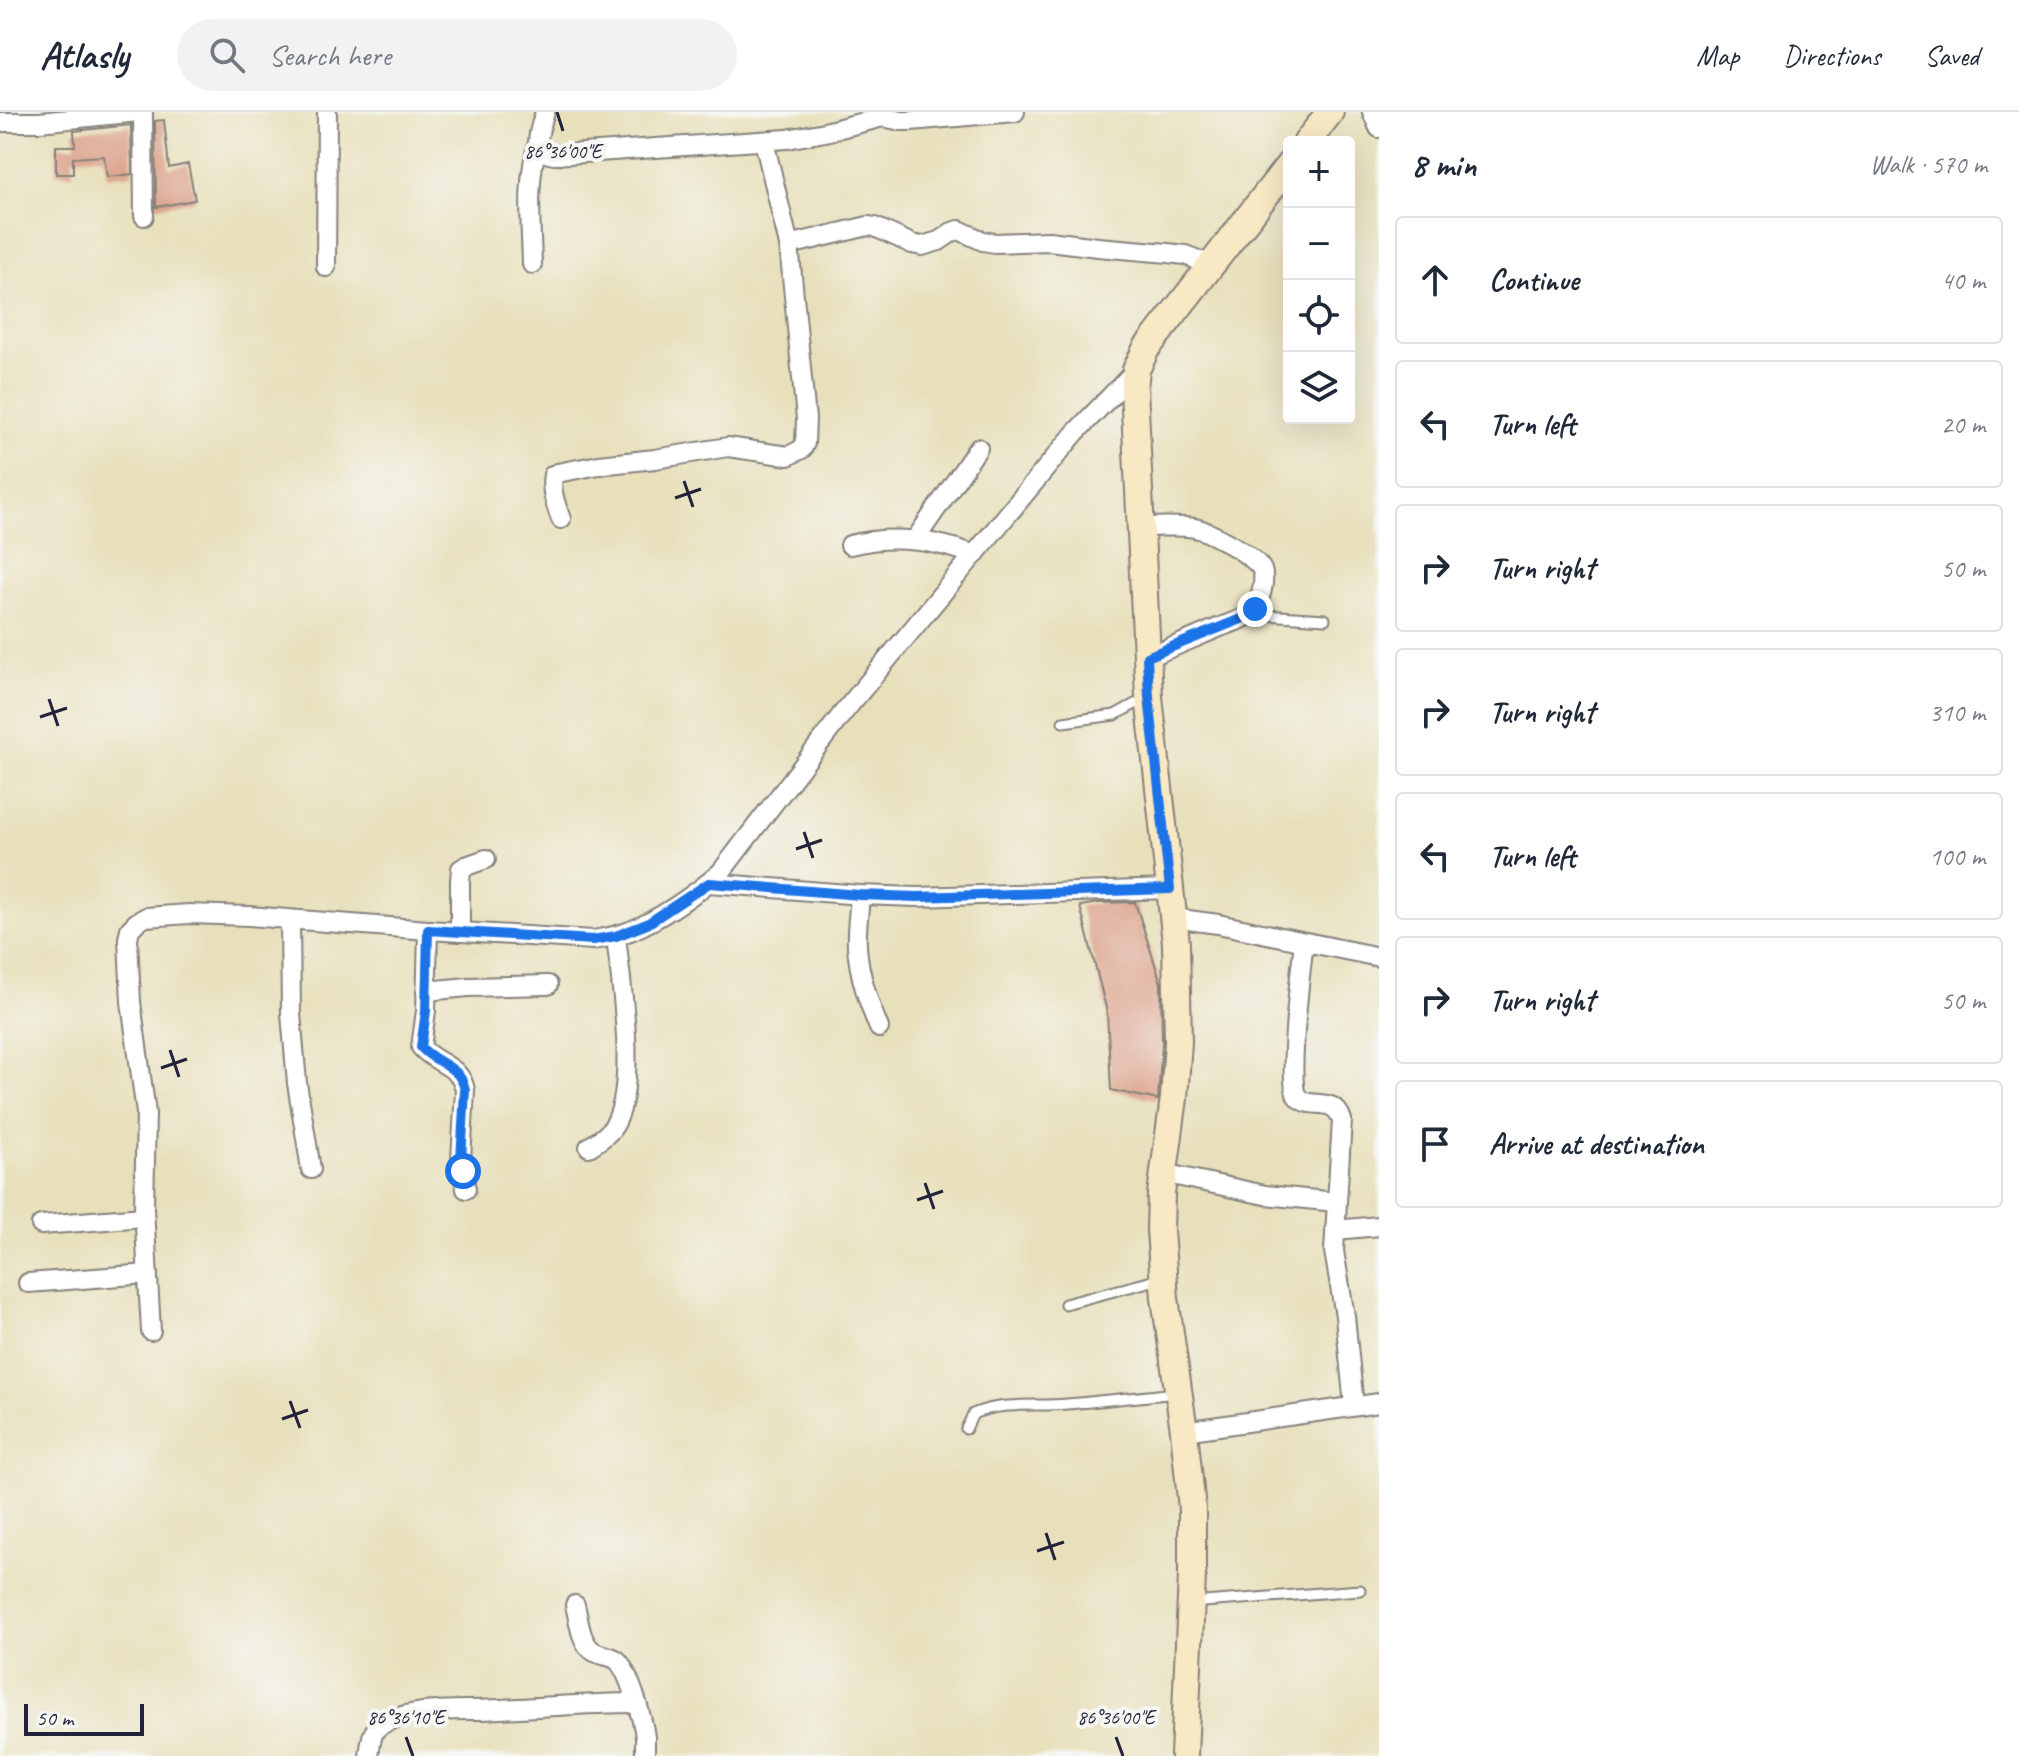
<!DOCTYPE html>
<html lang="en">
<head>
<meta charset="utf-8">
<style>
  body { margin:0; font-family:Caveat,sans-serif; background:#f2f2f3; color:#1f2937 }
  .controls { position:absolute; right:24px; top:24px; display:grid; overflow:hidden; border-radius:8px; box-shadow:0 8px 32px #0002 }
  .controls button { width:72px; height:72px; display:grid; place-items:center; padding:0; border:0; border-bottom:2px solid #e0e1e3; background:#fff; color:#1f2937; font:40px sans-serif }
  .scale { position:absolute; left:24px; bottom:20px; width:120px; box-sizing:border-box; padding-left:8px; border:4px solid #22223b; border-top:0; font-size:22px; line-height:28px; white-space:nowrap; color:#22223b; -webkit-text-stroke:6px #f6f6f2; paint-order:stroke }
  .stop { position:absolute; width:24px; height:24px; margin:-18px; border:6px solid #1a73e8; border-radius:50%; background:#fff }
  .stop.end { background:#1a73e8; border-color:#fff; box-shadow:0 2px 8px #0008 }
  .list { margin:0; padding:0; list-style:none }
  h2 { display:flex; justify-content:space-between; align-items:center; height:104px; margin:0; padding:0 32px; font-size:34px }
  h2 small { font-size:26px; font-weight:400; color:#747a83 }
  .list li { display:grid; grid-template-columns:52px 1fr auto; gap:24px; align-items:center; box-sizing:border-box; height:128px; margin:0 16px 16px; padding:0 16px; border:2px solid #e0e1e3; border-radius:8px }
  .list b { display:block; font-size:30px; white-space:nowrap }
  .list em { font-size:26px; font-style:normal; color:#747a83 }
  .icon { flex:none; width:44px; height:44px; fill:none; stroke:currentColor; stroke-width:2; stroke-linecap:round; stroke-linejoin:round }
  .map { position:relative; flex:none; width:1379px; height:1644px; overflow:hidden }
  header { display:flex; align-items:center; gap:48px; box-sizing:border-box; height:112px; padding:0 40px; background:#fff; border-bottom:2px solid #e0e1e3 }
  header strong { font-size:38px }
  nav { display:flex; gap:44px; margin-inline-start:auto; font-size:28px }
  .search { width:560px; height:72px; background:#f2f2f3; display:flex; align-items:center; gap:20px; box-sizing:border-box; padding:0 28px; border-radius:44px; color:#747a83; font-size:30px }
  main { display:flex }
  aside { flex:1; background:#fff }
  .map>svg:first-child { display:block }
  .building { fill:#dda58f }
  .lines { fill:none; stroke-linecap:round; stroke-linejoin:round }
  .service-casing { stroke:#85817b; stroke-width:13 }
  .minor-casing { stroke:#85817b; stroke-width:22 }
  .secondary-casing { stroke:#85817b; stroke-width:30 }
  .service { stroke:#fff; stroke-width:9 }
  .minor { stroke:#fff; stroke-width:18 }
  .secondary { stroke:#f8e8c3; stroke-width:26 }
  .route { stroke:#1a73e8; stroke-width:10 }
  .ticks { fill:none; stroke:#22223b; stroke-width:3 }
  .ticks-label { font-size:20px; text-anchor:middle; fill:#22223b; stroke:#f6f6f2; stroke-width:8; stroke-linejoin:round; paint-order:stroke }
</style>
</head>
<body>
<header>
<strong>Atlasly</strong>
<div class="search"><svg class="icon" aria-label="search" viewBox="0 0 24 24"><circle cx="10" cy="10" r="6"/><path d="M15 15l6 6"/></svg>Search here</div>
<nav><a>Map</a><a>Directions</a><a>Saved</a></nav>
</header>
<main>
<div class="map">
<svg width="1379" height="1644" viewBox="0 0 1379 1644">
  <rect width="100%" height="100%" fill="#f6f6f2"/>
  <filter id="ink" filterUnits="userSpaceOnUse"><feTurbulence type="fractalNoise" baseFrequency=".0125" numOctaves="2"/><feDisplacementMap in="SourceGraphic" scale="16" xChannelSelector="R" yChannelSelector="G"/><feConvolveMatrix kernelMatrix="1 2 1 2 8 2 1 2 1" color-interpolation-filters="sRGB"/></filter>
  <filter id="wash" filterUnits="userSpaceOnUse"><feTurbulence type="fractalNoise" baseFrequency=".006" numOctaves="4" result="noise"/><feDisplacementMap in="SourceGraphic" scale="32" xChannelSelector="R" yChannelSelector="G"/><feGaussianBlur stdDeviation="1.8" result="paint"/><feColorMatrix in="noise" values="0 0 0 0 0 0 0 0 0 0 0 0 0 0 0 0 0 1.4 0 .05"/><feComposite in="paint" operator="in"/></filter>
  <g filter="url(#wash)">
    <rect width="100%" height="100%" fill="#e8e0bb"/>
    <g id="blocks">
      <g class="building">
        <path d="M164 8 169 56 188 52 195 88 156 95 155 9Z"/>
        <path d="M131 13 132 62 107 65 104 44 73 46V62H56V34H75L74 19Z"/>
        <path d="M1135 790 1161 871 1162 930 1158 988 1111 978 1107 900 1080 794 1098 791Z"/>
      </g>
    </g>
  </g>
  <g filter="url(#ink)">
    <use href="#blocks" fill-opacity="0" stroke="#85817b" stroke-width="2"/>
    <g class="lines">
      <g class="service-casing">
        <g id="service">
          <path d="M1250 502 1325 507"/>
          <path d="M1063 610 1115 603 1146 586"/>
          <path d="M1065 1192 1160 1167"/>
          <path d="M966 1317 973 1302C1003 1289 1036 1295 1067 1292 1103 1289 1139 1285 1175 1281"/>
          <path d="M1191 1491 1360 1478"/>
        </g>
      </g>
      <g class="minor-casing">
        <g id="minor">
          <path d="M143 0 144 104"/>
          <path d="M545 0C540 18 529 39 554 43L787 27 825 20 883 5 901 9H910L1015 0"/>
          <path d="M1372 0 1379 16"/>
          <path d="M0 10H39L139 0"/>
          <path d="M789 133 868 114 875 115 912 132 922 134 939 129 952 120 959 118 983 129 995 131 1049 129 1098 135 1168 141 1185 143 1211 153"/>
          <path d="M532 152C531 112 526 70 538 31"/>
          <path d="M326 155 327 0"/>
          <path d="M561 407C556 393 550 378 553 363L557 361 599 353 655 347 728 335 788 344 802 337 805 331 806 307 789 133 764 29"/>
          <path d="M1140 415C1158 415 1178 413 1195 416 1209 419 1257 445 1262 458 1266 468 1260 491 1253 499 1246 507 1231 511 1220 515 1196 525 1172 536 1147 545"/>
          <path d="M915 428 978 336"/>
          <path d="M850 433C893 422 935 428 975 443"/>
          <path d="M709 771 860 783 917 785 1170 777"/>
          <path d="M860 783C859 800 856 818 857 834 859 863 868 889 879 916"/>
          <path d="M1173 806 1218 812 1379 845"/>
          <path d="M290 808 291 902 297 971 311 1057"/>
          <path d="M428 818 426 899 421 935C436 953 460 952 465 978L461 1048 466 1077"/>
          <path d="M460 820V769L461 757 466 754 486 747"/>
          <path d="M1304 830C1301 854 1287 969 1297 984 1309 1000 1333 981 1342 1008L1334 1139 1345 1204 1354 1294"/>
          <path d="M426 879 468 875 548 873"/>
          <path d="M589 1035C600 1028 610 1022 616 1010 637 968 621 872 616 824"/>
          <path d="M1163 1061 1265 1083 1336 1090"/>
          <path d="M41 1113 144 1105"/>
          <path d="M1335 1118 1379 1114"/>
          <path d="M28 1171 148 1162"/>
          <path d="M151 1219 144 1096 146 1001 131 890 128 827 130 817 137 810 146 805 189 802 249 804 428 818 593 828C606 826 618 824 630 819 659 808 698 780 721 760L843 601 1076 320 1136 258"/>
          <path d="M1184 1319 1379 1291"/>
          <path d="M575 1493C579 1508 580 1530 593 1539 601 1544 610 1543 617 1548 629 1559 643 1608 645 1625 645 1631 645 1638 645 1644"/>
          <path d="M369 1644C371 1634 370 1622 378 1615 408 1593 465 1600 500 1597 546 1595 591 1591 637 1591"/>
        </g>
      </g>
      <g class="secondary-casing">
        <g id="secondary">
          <path d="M1307 30 1330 0"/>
          <path d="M1184 1644 1192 1463V1397L1184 1319 1165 1186 1160 1118 1161 1082 1174 986 1178 930 1176 831 1149 585 1134 276 1136 258 1146 237 1289 53"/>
        </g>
      </g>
      <use href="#service" class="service"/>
      <use href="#minor" class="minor"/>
      <use href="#secondary" class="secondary"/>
    </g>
  </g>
  <g class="lines" filter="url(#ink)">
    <path class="route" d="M463 1059 461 1048 465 978C460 952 436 953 421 935L426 899 428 818 593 828 616 824 647 812 709 771 860 783 917 785 1170 777 1149 585 1147 545 1241 507 1250 502 1255 497"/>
  </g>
  <path class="ticks" d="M557 0 563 19M684 369 693 395M675 386 701 377M49 587 58 614M40 605 67 596M804 720 813 746M796 737 822 728M170 938 179 965M161 956 187 947M925 1071 934 1097M917 1088 943 1079M290 1289 300 1316M282 1307 308 1298M1046 1421 1055 1448M1037 1439 1064 1430M406 1625 413 1644M1116 1625 1123 1644"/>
  <g class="ticks-label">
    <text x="563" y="46">86°36'00"E</text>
    <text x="406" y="1612">86°36'10"E</text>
    <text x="1116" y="1612">86°36'00"E</text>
  </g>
</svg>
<div class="controls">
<button>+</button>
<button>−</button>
<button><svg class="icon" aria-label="locate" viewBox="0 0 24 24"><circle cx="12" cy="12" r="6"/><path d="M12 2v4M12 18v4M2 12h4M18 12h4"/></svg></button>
<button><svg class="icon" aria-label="layers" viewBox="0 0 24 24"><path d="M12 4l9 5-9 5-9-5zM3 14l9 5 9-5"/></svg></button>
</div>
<div class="scale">50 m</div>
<div class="stop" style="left:463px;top:1059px"></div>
<div class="stop end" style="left:1255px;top:497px"></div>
</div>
<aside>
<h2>8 min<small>Walk · 570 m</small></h2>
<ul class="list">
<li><svg class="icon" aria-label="ahead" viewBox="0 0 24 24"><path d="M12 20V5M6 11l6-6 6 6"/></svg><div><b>Continue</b></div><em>40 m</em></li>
<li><svg class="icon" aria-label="left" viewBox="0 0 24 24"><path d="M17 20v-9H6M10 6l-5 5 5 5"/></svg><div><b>Turn left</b></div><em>20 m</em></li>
<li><svg class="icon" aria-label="right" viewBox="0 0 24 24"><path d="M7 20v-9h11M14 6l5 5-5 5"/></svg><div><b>Turn right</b></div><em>50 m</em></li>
<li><svg class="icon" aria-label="right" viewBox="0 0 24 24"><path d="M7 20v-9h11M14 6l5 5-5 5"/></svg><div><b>Turn right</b></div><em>310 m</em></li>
<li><svg class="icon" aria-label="left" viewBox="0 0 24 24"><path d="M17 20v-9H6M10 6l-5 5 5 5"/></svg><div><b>Turn left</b></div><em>100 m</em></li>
<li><svg class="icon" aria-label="right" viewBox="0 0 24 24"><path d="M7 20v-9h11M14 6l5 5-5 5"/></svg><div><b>Turn right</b></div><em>50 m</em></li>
<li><svg class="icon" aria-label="arrive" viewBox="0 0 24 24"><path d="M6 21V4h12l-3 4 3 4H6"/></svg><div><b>Arrive at destination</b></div></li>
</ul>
</aside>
</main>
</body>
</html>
